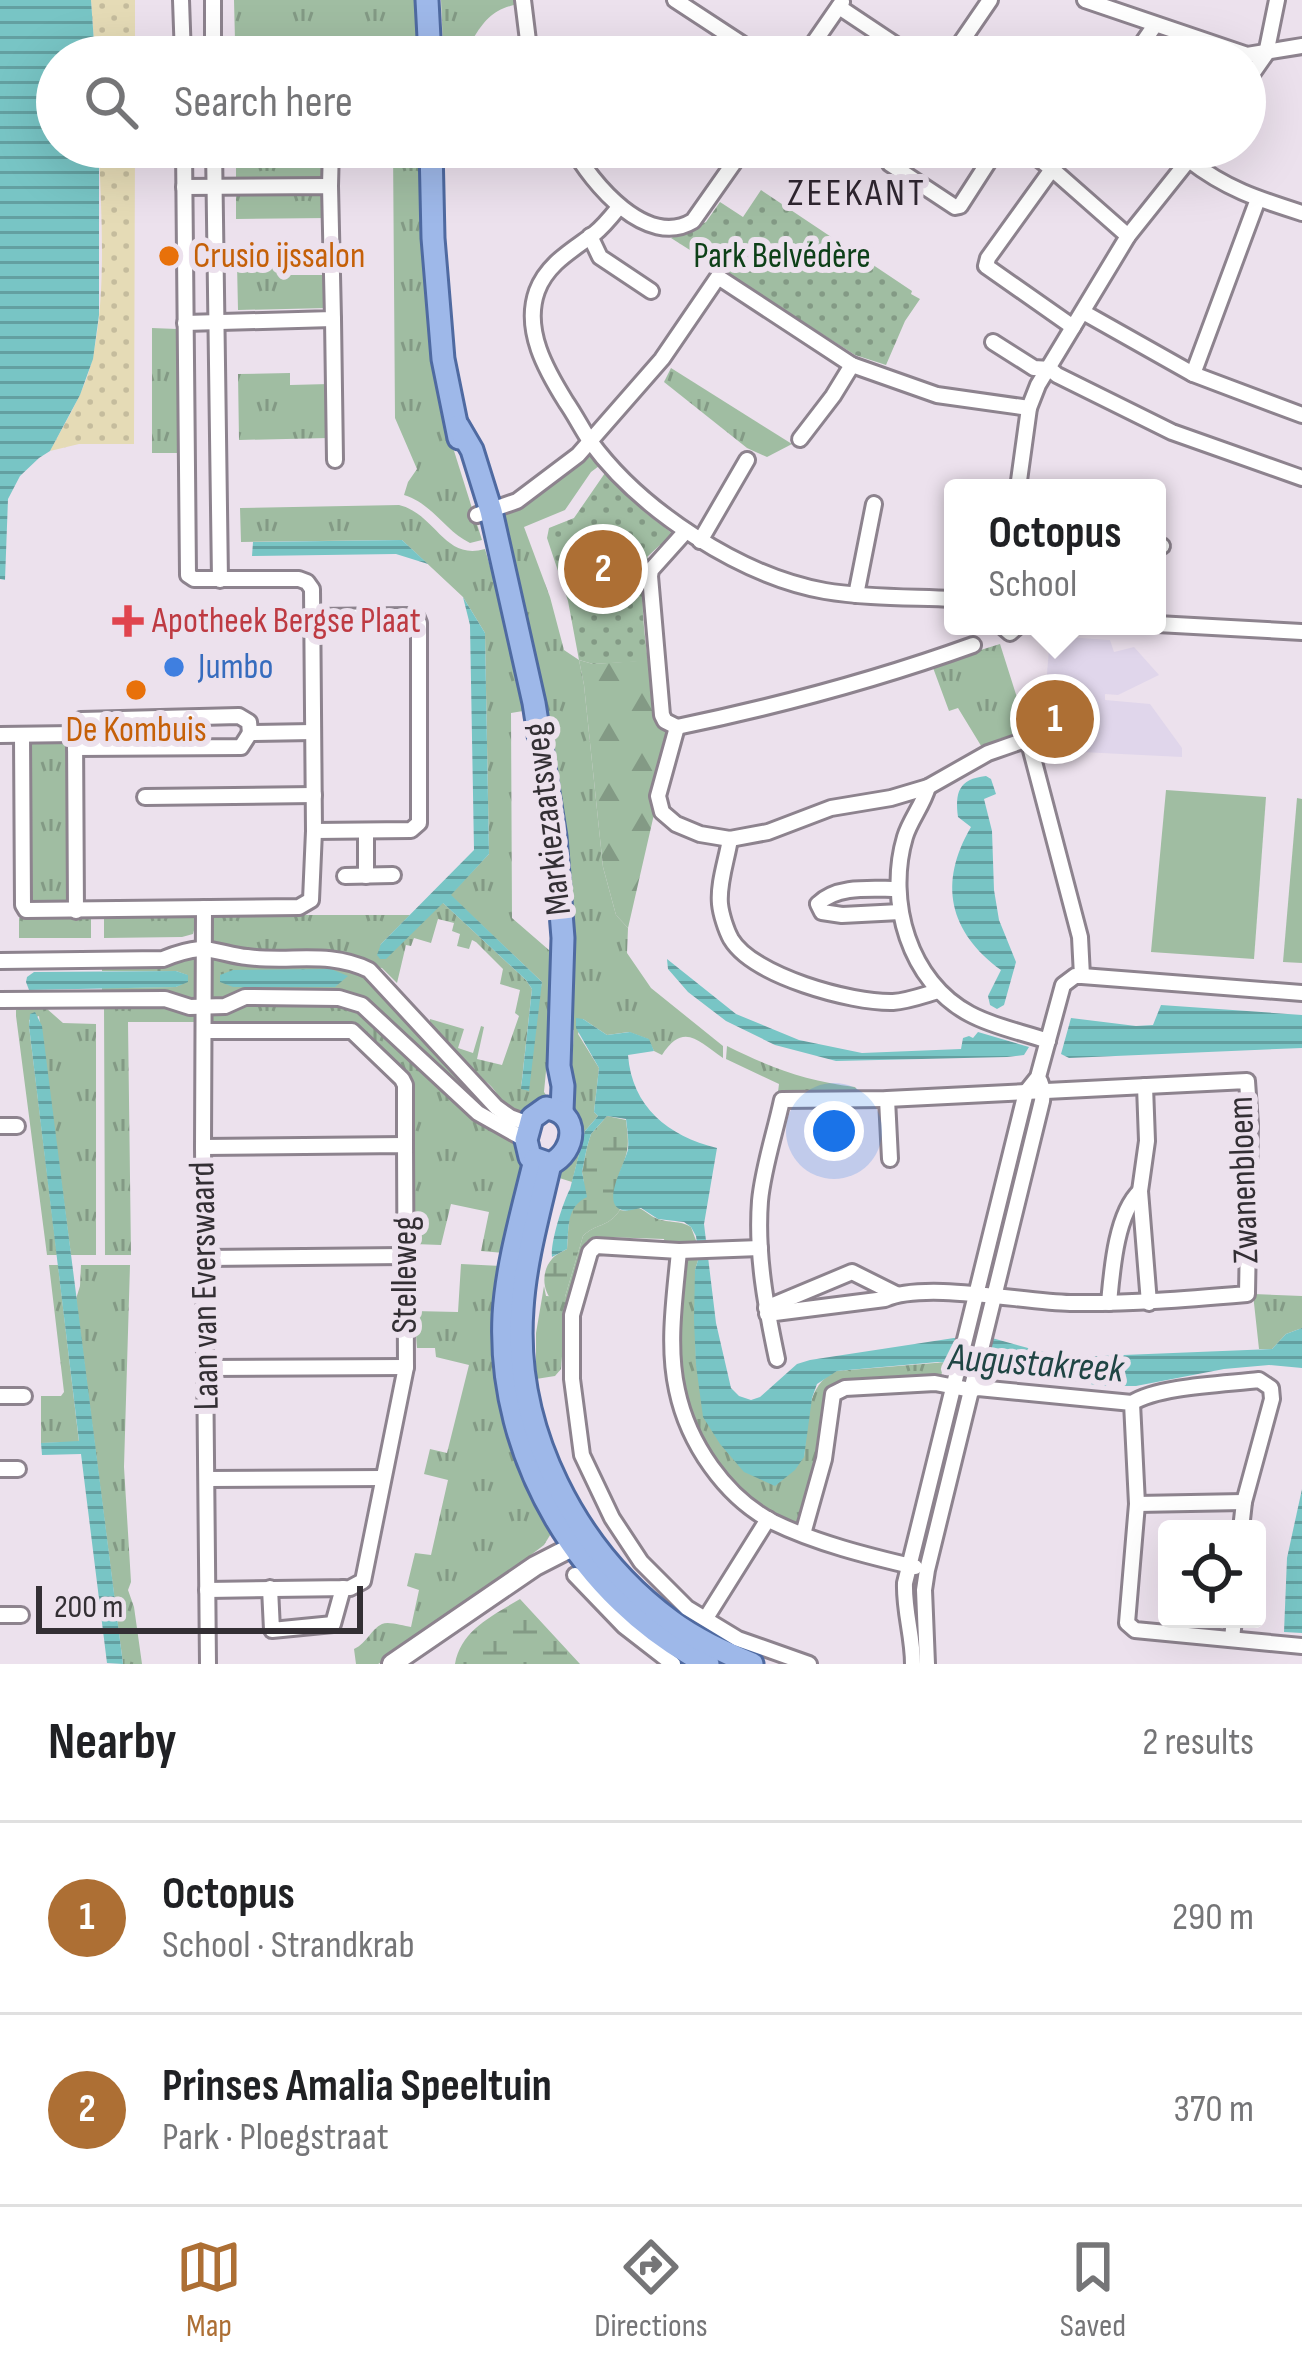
<!DOCTYPE html>
<html lang="en">
<head>
<meta charset="utf-8">
<style>
  body { margin:0; font-family:"Sofia Sans Condensed",sans-serif; background:#f2f2f2; color:#202124 }
  .controls { position:absolute; right:36px; bottom:36px; display:grid; overflow:hidden; border-radius:12px; box-shadow:0 12px 48px #0002 }
  .controls button { width:108px; height:108px; display:grid; place-items:center; padding:0; border:0; border-bottom:3px solid #e0e0e0; background:#fff; color:#202124; font:60px sans-serif }
  .scale { position:absolute; left:36px; bottom:30px; width:327px; box-sizing:border-box; padding-left:12px; border:6px solid #332f34; border-top:0; font-size:33px; line-height:42px; white-space:nowrap; color:#332f34; -webkit-text-stroke:9px #ece1ed; paint-order:stroke }
  .you { position:absolute; left:834px; top:1131px; width:42px; height:42px; margin:-30px; border:9px solid #fff; border-radius:50%; background:#1a73e8; box-shadow:0 0 0 18px #1a73e833 }
  .badge { display:grid; place-items:center; width:78px; height:78px; border-radius:50%; background:#ad6f34; color:#fff; font-size:39px; font-weight:700 }
  .pin { position:absolute; translate:-50% -50%; border:6px solid #fff; box-shadow:0 3px 12px #0006 }
  .popup { position:absolute; left:944px; top:479px; width:222px; height:156px; box-sizing:border-box; display:grid; place-content:center; border-radius:12px; background:#fff; filter:drop-shadow(0 3px 9px #0005); font-size:39px; white-space:nowrap; color:#757577 }
  .popup b { font-size:45px; color:#202124 }
  .popup::after { content:''; position:absolute; left:50%; top:100%; margin-left:-24px; border:24px solid transparent; border-top-color:#fff }
  .list { margin:0; padding:0; list-style:none }
  h2 { display:flex; justify-content:space-between; align-items:center; height:156px; margin:0; padding:0 48px; font-size:51px }
  h2 small { font-size:39px; font-weight:400; color:#757577 }
  .list li { display:grid; grid-template-columns:78px 1fr auto; gap:36px; align-items:center; box-sizing:border-box; height:192px; padding:0 48px; border-top:3px solid #e0e0e0 }
  .list b { display:block; font-size:45px; white-space:nowrap }
  .list p { margin:0; font-size:39px; white-space:nowrap; color:#757577 }
  .list em { font-size:39px; font-style:normal; color:#757577 }
  .icon { flex:none; width:66px; height:66px; fill:none; stroke:currentColor; stroke-width:2; stroke-linecap:round; stroke-linejoin:round }
  .map { position:relative; flex:none; width:1302px; height:1664px; overflow:hidden }
  .search { position:absolute; background:#fff; box-shadow:0 12px 48px #0002; left:36px; right:36px; top:36px; height:132px; display:flex; align-items:center; gap:30px; box-sizing:border-box; padding:0 42px; border-radius:66px; color:#757577; font-size:45px }
  .sheet { height:540px; background:#fff }
  nav { display:flex; justify-content:space-around; align-items:center; box-sizing:border-box; height:168px; border-top:3px solid #e0e0e0; background:#fff; font-size:33px; color:#757577 }
  nav a { display:grid; justify-items:center; gap:6px }
  nav .on { color:#ad6f34 }
  .map>svg:first-child { display:block }
  .education { fill:#e0d6eb }
  .grass { fill:url(#grass-tufts) }
  .forest { fill:url(#forest-firs) }
  .wetland { fill:url(#wetland-marsh) }
  .sand { fill:url(#sand-dots) }
  .park { fill:url(#park-dots) }
  .pitch { fill:#a0bda2 }
  .water { fill:url(#water-rules) }
  .lines { fill:none; stroke-linecap:round; stroke-linejoin:round }
  .street-casing { stroke:#8d838e; stroke-width:20 }
  .secondary-casing { stroke:#8d838e; stroke-width:24 }
  .primary-casing { stroke:#4f6aa1; stroke-width:27 }
  .street { stroke:#fff; stroke-width:14 }
  .secondary { stroke:#fff; stroke-width:18 }
  .primary { stroke:#9eb8e9; stroke-width:21 }
  .food-dot { fill:#e8710a; stroke:#ece1ed; stroke-width:4.5 }
  .health-dot { fill:#e0444e; stroke:#ece1ed; stroke-width:4.5 }
  .shop-dot { fill:#3f7fe0; stroke:#ece1ed; stroke-width:4.5 }
  .labels { text-anchor:middle; dominant-baseline:central; stroke-width:12; stroke-linejoin:round; paint-order:stroke }
  .food-label { font-size:36px; fill:#c56008; stroke:#ece1ed; text-anchor:start }
  .park-label { font-size:36px; fill:#0d4018; stroke:#ece1ed }
  .health-label { font-size:36px; fill:#be3a42; stroke:#ece1ed; text-anchor:start }
  .shop-label { font-size:36px; fill:#366cbe; stroke:#ece1ed; text-anchor:start }
  .street-label { font-size:36px; fill:#332f34; stroke:#ece1ed }
  .neighbourhood-label { font-size:39px; letter-spacing:3px; fill:#2f2630; stroke:#ece1ed }
  .water-label { font-size:39px; font-style:italic; fill:#1f4544; stroke:#ece1ed }
</style>
</head>
<body>
<div class="map">
<svg width="1302" height="1664" viewBox="0 0 1302 1664">
  <defs>
    <pattern id="grass-tufts" width="24" height="20" patternUnits="userSpaceOnUse" patternTransform="scale(3)"><rect width="24" height="20" fill="#a0bda2"/><path d="M3 7l-1-3M5 7V3M7 7l1-3M15 17l-1-3M17 17v-4M19 17l1-3" fill="none" stroke="#839a85"/></pattern>
    <pattern id="forest-firs" width="22" height="20" patternUnits="userSpaceOnUse" patternTransform="scale(3)"><rect width="22" height="20" fill="#a0bda2"/><path d="M5 1l3.5 6h-7zM16 11l3.5 6h-7z" fill="#839a85"/></pattern>
    <pattern id="wetland-marsh" width="20" height="14" patternUnits="userSpaceOnUse" patternTransform="scale(3)"><rect width="20" height="14" fill="#a0bda2"/><path d="M1 5h8M5 5V1M11 12h8M15 12V8" fill="none" stroke="#839a85"/></pattern>
    <pattern id="sand-dots" width="8" height="8" patternUnits="userSpaceOnUse" patternTransform="scale(3)"><rect width="8" height="8" fill="#e5dbb6"/><path d="M2 2h.1M6 6h.1" fill="none" stroke="#c5bc9d" stroke-width="1.8" stroke-linecap="round"/></pattern>
    <pattern id="park-dots" width="8" height="8" patternUnits="userSpaceOnUse" patternTransform="scale(3)"><rect width="8" height="8" fill="#a0bda2"/><path d="M2 2h.1M6 6h.1" fill="none" stroke="#839a85" stroke-width="1.8" stroke-linecap="round"/></pattern>
    <pattern id="water-rules" width="6" height="5" patternUnits="userSpaceOnUse" patternTransform="scale(3)"><rect width="6" height="5" fill="#78c5c5"/><path d="M0 2.5h6" fill="none" stroke="#63a0a1"/></pattern>
  </defs>
  <rect width="100%" height="100%" fill="#ece1ed"/>
  <path class="education" d="M1050 636 1110 640 1114 652 1134 647 1159 675 1118 695 1105 694V700L1150 704 1182 748V757L1041 750Z"/>
  <g class="grass">
    <path d="M234 0H421L423 57H234V52L392 48 391 42 235 41Z"/>
    <path d="M441 0H518V4C494 9 485 19 473 39L458 42V48H443Z"/>
    <path d="M393 147H427L450 438 482 540 470 543C445 531 433 504 404 495L408 482 417 469 395 418Z"/>
    <path d="M236 149H287L288 160H327V177L236 179Z"/>
    <path d="M327 191 328 218 236 219V193Z"/>
    <path d="M237 264H288L289 275H328V308L238 310Z"/>
    <path d="M152 328 177 329 181 453H152Z"/>
    <path d="M671 368 792 444 767 457 747 448 664 382Z"/>
    <path d="M290 373V385L329 384V438L239 440 238 374Z"/>
    <path d="M590 456 599 461V466L591 472 565 510 524 527 550 597 564 650 579 660 584 685 603 867 616 915 628 928 627 953 651 988 723 1046V1058C699 1042 684 1021 662 1055L654 1051 648 1039 629 1032 607 1035 583 1019 578 1034 599 1068 594 1112 598 1116 585 1131 572 1182 553 1176 574 1118 570 1091 574 1030 569 1029C565 937 565 844 552 752 542 674 519 595 500 518L531 500 584 457Z"/>
    <path d="M399 505C436 514 444 561 485 549 501 603 515 656 523 711L511 713 512 918 557 957 544 1092 546 1095C540 1104 527 1116 513 1113 501 1109 501 1099 495 1091 487 1080 474 1074 464 1066 451 1056 440 1041 429 1030L430 1019 464 1029 458 1048 473 1053 481 1026 484 1027 477 1059 502 1065 519 1016 515 1013 520 990 500 984 503 969 476 942 472 940 469 949 457 946 460 934 452 931 454 923 438 919 431 943 414 938 411 946 406 945 397 983 382 968 250 954 212 943 211 915H410L380 945 442 902 526 980 532 989 521 1088 542 982 450 895 489 854 485 633 463 597 402 540 241 542 240 508Z"/>
    <path d="M1000 644 1026 726 1012 739 1001 738 983 749 958 708 949 711 932 665Z"/>
    <path d="M61 739 69 747V905H28L27 740Z"/>
    <path d="M198 915 193 934 182 937 104 938V917Z"/>
    <path d="M91 917V938H19V918Z"/>
    <path d="M192 956 198 958 199 999 195 1003 102 996V988L176 987 187 981V975L176 971H102V963Z"/>
    <path d="M212 956 335 961 366 972 504 1122 520 1128 519 1132 490 1119 360 1001 212 1004Z"/>
    <path d="M104 1003H163L199 1014V1022H128L131 1255H105Z"/>
    <path d="M248 1003H338L355 1009 462 1107 486 1125 509 1136 520 1147 527 1166 510 1252 552 1532 544 1545 417 1641 378 1664H356L354 1649C367 1643 371 1629 382 1624 389 1621 403 1626 411 1627L419 1590 407 1586 415 1553 431 1555 448 1480 424 1474 430 1449 447 1453 469 1365 436 1357 435 1348H417L414 1311 458 1312 461 1264 501 1266 504 1253 481 1251 489 1212 451 1204 441 1245 414 1244 412 1091 404 1072 360 1027 337 1023 212 1025V1014L225 1013Z"/>
    <path d="M24 1007 46 1008 63 1023 96 1024V1255H71L39 1016 29 1020V1026L57 1255H47L16 1016V1010Z"/>
    <path d="M727 1046C771 1068 806 1081 855 1087L861 1094 789 1096 778 1092 779 1084 726 1059Z"/>
    <path d="M635 1207C645 1209 649 1216 658 1219 669 1223 679 1220 691 1227L698 1246H665L664 1239 604 1237 601 1240 590 1239 586 1242 565 1318 561 1369 555 1376 536 1379V1333L544 1286 546 1296 565 1297 583 1236C596 1223 608 1228 620 1210L626 1211Z"/>
    <path d="M699 1257 695 1270 696 1365 804 1457C808 1426 804 1384 837 1371L947 1362 943 1365 941 1378 839 1386 798 1525C743 1501 693 1448 680 1388 670 1346 678 1300 682 1258Z"/>
    <path d="M49 1265H58L79 1442 41 1443V1396H61L64 1392Z"/>
    <path d="M81 1265H130L124 1467 131 1582 128 1590 134 1607 142 1664H123L76 1299 80 1286Z"/>
    <path d="M1253 1294 1302 1296V1328L1286 1334 1272 1349H1259Z"/>
  </g>
  <path class="forest" d="M579 660 593 664 652 660 661 724 667 731 655 810 628 928 616 915 603 867 584 685Z"/>
  <g class="wetland">
    <path d="M607 1116 626 1120C627 1130 629 1141 627 1151 623 1172 607 1189 620 1210 608 1228 596 1223 583 1236L565 1297 554 1302C542 1292 541 1271 552 1259 556 1254 562 1252 567 1249L569 1216 584 1183 582 1172 587 1147 591 1134Z"/>
    <path d="M520 1599 580 1664H455C461 1630 492 1616 520 1599Z"/>
  </g>
  <g class="sand">
    <path d="M91 0H135V57H95Z"/>
    <path d="M99 147H135L134 444H79L50 451C66 421 86 390 93 356 107 289 101 215 99 147Z"/>
  </g>
  <g class="park">
    <path d="M761 190 912 291 911 294 920 299 905 321 886 365 855 355 671 238 706 222 720 202 743 217Z"/>
    <path d="M605 473 647 514 677 537 665 550 660 545 647 557 652 563C636 583 645 635 648 661L593 664 579 660 568 601 547 538 549 528 574 518Z"/>
  </g>
  <g class="pitch">
    <path d="M1166 790 1266 797 1254 959 1151 952Z"/>
    <path d="M1297 798 1302 799V963L1283 962Z"/>
  </g>
  <g class="water">
    <path d="M0 0H91L95 57H57V147H99V315L93 359 80 395 50 451 39 458 20 476 8 499 5 580 0 579Z"/>
    <path d="M402 540 428 564 396 554 252 556 253 542Z"/>
    <path d="M463 597 485 633 489 854 451 895 542 982 529 1091 521 1089 532 989 526 980 443 903 386 959H380L377 955 381 944 474 850 470 625Z"/>
    <path d="M986 776 991 779 996 794 984 799 992 831 994 890 999 920 1016 962 1004 1005 997 1009 990 1005 988 996 1001 970C949 932 938 883 971 827L958 817C955 793 958 779 986 776Z"/>
    <path d="M667 959 736 1014 799 1040 862 1053 961 1049 963 1038 969 1036 973 1038 978 1032 1029 1047 1024 1055 1007 1057 836 1061 775 1045 726 1021 688 992 668 969Z"/>
    <path d="M331 969 348 976 335 987H233L220 982V975L233 970Z"/>
    <path d="M176 971 188 975V982L176 987 29 990 26 982 27 977 34 972Z"/>
    <path d="M1161 1005 1302 1015V1048L1069 1058 1061 1054 1071 1018 1136 1026 1153 1025Z"/>
    <path d="M35 1012 42 1026 123 1664 107 1663 81 1454 42 1455 41 1443 79 1441 29 1026 30 1014Z"/>
    <path d="M576 1018 583 1019 607 1035 630 1032 649 1039 654 1051 628 1055C632 1107 668 1136 717 1148L704 1224 716 1323 731 1388 739 1396 751 1400 760 1397 797 1364 810 1360 954 1338H992L1039 1351 1074 1357 1272 1349 1286 1334 1302 1328V1368L1269 1365 1224 1369 1136 1386H1101L1010 1369 938 1362 837 1371 817 1384 812 1398 804 1457 795 1470 775 1486 744 1472 720 1444 703 1417 696 1365 694 1320 695 1270 699 1257 696 1236 691 1227 684 1222 658 1219 641 1208C635 1209 628 1212 622 1210 600 1204 626 1162 628 1149 629 1139 627 1128 626 1119L607 1116 591 1134 587 1147 582 1172 587 1197C566 1207 569 1227 567 1249L552 1257C550 1243 563 1202 570 1189L585 1131 598 1116 594 1112 599 1068 576 1028Z"/>
    <path d="M1302 1489V1633L1284 1632 1287 1558Z"/>
  </g>
  <g class="lines">
    <g class="street-casing">
      <g id="street">
        <path d="M181 0 183 57"/>
        <path d="M213 0V57"/>
        <path d="M523 0 530 57"/>
        <path d="M675 0 762 57"/>
        <path d="M1085 0 1247 55 1302 46"/>
        <path d="M839 7 914 57"/>
        <path d="M804 57 842 2"/>
        <path d="M951 57 990 0"/>
        <path d="M1133 57 1155 25"/>
        <path d="M1245 84 1266 54 1277 0"/>
        <path d="M214 147 220 580"/>
        <path d="M572 147C592 184 647 249 693 221L745 147"/>
        <path d="M892 147 887 159 890 164 955 207 960 206 998 147"/>
        <path d="M1023 147 1052 169 1128 236"/>
        <path d="M1068 147 988 258 986 266 1073 327"/>
        <path d="M1189 160C1226 189 1258 199 1302 213"/>
        <path d="M330 186 331 147"/>
        <path d="M184 187 330 186 333 319 185 323"/>
        <path d="M619 207C611 217 604 226 594 234 571 251 547 264 537 291 523 330 546 370 566 402 575 415 582 429 590 441 641 511 741 576 825 591 867 598 911 597 953 599"/>
        <path d="M590 236 600 257 651 291"/>
        <path d="M1083 312 1193 374 1302 415"/>
        <path d="M333 319 335 460"/>
        <path d="M993 342 1034 368 1050 369 1057 375 1172 432 1302 478"/>
        <path d="M1193 374 1258 199"/>
        <path d="M800 439 833 396 852 365"/>
        <path d="M1018 488 1029 408 1038 385 1128 236 1199 147"/>
        <path d="M477 515 517 501 578 455 662 359 718 277 852 365 937 395 1029 408"/>
        <path d="M700 541 747 460"/>
        <path d="M1157 545 1162 546"/>
        <path d="M856 595 874 504"/>
        <path d="M312 617 411 616 417 618 419 623V823L411 830 314 831"/>
        <path d="M1157 624 1302 632"/>
        <path d="M1002 626 1010 633 1018 626"/>
        <path d="M677 727 658 796 662 812 676 824 700 834 730 839 768 832 831 808 891 798 928 787 988 753 1028 739 1080 937 1082 976"/>
        <path d="M677 727C778 706 876 680 973 645"/>
        <path d="M677 727 665 721 662 715 650 576 651 570 686 531"/>
        <path d="M0 735 75 734"/>
        <path d="M22 735 23 905 26 910 299 907 311 900 314 831 312 589 307 582 299 579H194L188 575 184 147"/>
        <path d="M75 748 241 747 250 733 313 732"/>
        <path d="M928 787C923 805 910 820 905 837 886 901 909 982 970 1014 994 1027 1022 1032 1048 1041"/>
        <path d="M145 797 314 795"/>
        <path d="M366 831V876"/>
        <path d="M730 839C727 859 718 883 720 904 721 914 726 930 731 939 753 976 851 1003 893 1002 908 1001 924 995 938 991"/>
        <path d="M345 876 393 875"/>
        <path d="M897 889C871 889 837 885 818 904L822 912 842 915 900 912"/>
        <path d="M204 908 203 1147 208 1664"/>
        <path d="M76 911 75 734 76 727 81 720 239 716 249 722 250 733"/>
        <path d="M0 961 163 959C175 954 187 950 200 949 216 949 231 956 247 957 291 963 327 950 369 970L496 1107 510 1117 529 1124"/>
        <path d="M0 1000 165 999 190 1007 225 1006 245 997 339 998 362 1005 478 1113 526 1140"/>
        <path d="M204 1031H352L402 1079 405 1085V1145"/>
        <path d="M1145 1086 1147 1141 1140 1191 1149 1303"/>
        <path d="M887 1099 890 1159"/>
        <path d="M0 1126H17"/>
        <path d="M203 1147 405 1145 406 1367 363 1581 350 1588 207 1590"/>
        <path d="M760 1248 679 1251 596 1246 590 1252 572 1315V1379L582 1455 612 1518 641 1562 687 1608 738 1639 809 1664"/>
        <path d="M679 1251C675 1296 667 1345 677 1390 688 1443 725 1497 773 1522 816 1543 868 1556 915 1567"/>
        <path d="M206 1258 404 1256"/>
        <path d="M1109 1303C1112 1270 1116 1214 1140 1191"/>
        <path d="M766 1308 852 1272 896 1294"/>
        <path d="M767 1314 885 1299C925 1281 1023 1302 1070 1303 1129 1304 1188 1299 1247 1294L1250 1124 1247 1081 887 1099 782 1100C775 1133 763 1168 760 1201 756 1254 766 1307 777 1359"/>
        <path d="M206 1368 406 1367"/>
        <path d="M0 1396H24"/>
        <path d="M1132 1403C1158 1386 1226 1384 1259 1380L1271 1388 1272 1399 1244 1502 1241 1529"/>
        <path d="M0 1469H18"/>
        <path d="M207 1479 383 1478"/>
        <path d="M1137 1504 1244 1502"/>
        <path d="M803 1534 824 1459 833 1394 845 1388 935 1383 971 1390 978 1388 1132 1403 1137 1504 1127 1623 1135 1630 1302 1646"/>
        <path d="M575 1575 624 1626 673 1664"/>
        <path d="M270 1588 272 1630 333 1624 343 1588"/>
        <path d="M0 1615H21"/>
        <path d="M706 1618 768 1519"/>
        <path d="M1232 1639 1234 1619"/>
        <path d="M913 1664C913 1636 904 1611 905 1583L1026 1092 1038 1077 1063 985 1075 976H1082L1302 993"/>
        <path d="M927 1664 924 1590 927 1570 1042 1101 1043 1090 1040 1081"/>
      </g>
    </g>
    <g class="secondary-casing">
      <path id="secondary" d="M392 1664 535 1566 574 1546 581 1537"/>
    </g>
    <g class="primary-casing">
      <g id="primary">
        <path d="M427 0 430 57"/>
        <path d="M431 147 433 238 443 359 459 438"/>
        <path d="M458 426 472 450 491 511 534 703 555 837 563 938 559 1066 563 1086 562 1111"/>
        <path d="M546 1108C581 1112 576 1152 550 1164L530 1157 526 1140 532 1118Z"/>
        <path d="M535 1160C523 1210 507 1264 504 1315 497 1457 581 1599 708 1664"/>
        <path d="M550 1164C539 1212 525 1261 522 1309 513 1429 575 1550 671 1621 695 1639 724 1652 752 1664"/>
      </g>
    </g>
    <use href="#street" class="street"/>
    <use href="#secondary" class="secondary"/>
    <use href="#primary" class="primary"/>
  </g>
  <g class="food-dot">
    <circle cx="169" cy="256" r="12"/>
    <circle cx="136" cy="690" r="12"/>
  </g>
  <path class="health-dot" d="M122 603h12v12h12v12h-12v12h-12v-12h-12v-12h12z"/>
  <circle class="shop-dot" cx="174" cy="667" r="12"/>
  <g class="labels">
    <g class="food-label">
      <text x="193" y="256">Crusio ijssalon</text>
      <text x="136" y="730" text-anchor="middle">De Kombuis</text>
    </g>
    <g class="park-label">
      <text x="782" y="256">Park Belvédère</text>
    </g>
    <g class="health-label">
      <text x="152" y="621">Apotheek Bergse Plaat</text>
    </g>
    <g class="shop-label">
      <text x="198" y="667">Jumbo</text>
    </g>
    <g class="street-label">
      <text transform="translate(548 819) rotate(-97)">Markiezaatsweg</text>
      <text transform="translate(1244 1180) rotate(-92)">Zwanenbloem</text>
      <text transform="translate(405 1275) rotate(-90)">Stelleweg</text>
      <text transform="translate(205 1286) rotate(-91)">Laan van Everswaard</text>
    </g>
    <g class="neighbourhood-label">
      <text x="857" y="193">ZEEKANT</text>
    </g>
    <g class="water-label">
      <text transform="translate(1036 1364) rotate(4)">Augustakreek</text>
    </g>
  </g>
</svg>
<div class="controls">
<button><svg class="icon" aria-label="locate" viewBox="0 0 24 24"><circle cx="12" cy="12" r="6"/><path d="M12 2v4M12 18v4M2 12h4M18 12h4"/></svg></button>
</div>
<div class="scale">200 m</div>
<div class="you"></div>
<div class="pin badge" style="left:1055px;top:719px">1</div>
<div class="popup"><b>Octopus</b>School</div>
<div class="pin badge" style="left:603px;top:569px">2</div>
<div class="search"><svg class="icon" aria-label="search" viewBox="0 0 24 24"><circle cx="10" cy="10" r="6"/><path d="M15 15l6 6"/></svg>Search here</div>
</div>
<section class="sheet">
<h2>Nearby<small>2 results</small></h2>
<ul class="list">
<li><span class="badge">1</span><div><b>Octopus</b><p>School · Strandkrab</p></div><em>290 m</em></li>
<li><span class="badge">2</span><div><b>Prinses Amalia Speeltuin</b><p>Park · Ploegstraat</p></div><em>370 m</em></li>
</ul>
</section>
<nav>
<a class="on"><svg class="icon" aria-label="map" viewBox="0 0 24 24"><path d="M3 6l6-2 6 2 6-2v14l-6 2-6-2-6 2zM9 4v14M15 6v14"/></svg>Map</a>
<a><svg class="icon" aria-label="directions" viewBox="0 0 24 24"><path d="M12 3l9 9-9 9-9-9zM9 14v-3h6M13 9l2 2-2 2"/></svg>Directions</a>
<a><svg class="icon" aria-label="saved" viewBox="0 0 24 24"><path d="M7 4h10v16l-5-4-5 4z"/></svg>Saved</a>
</nav>
</body>
</html>
